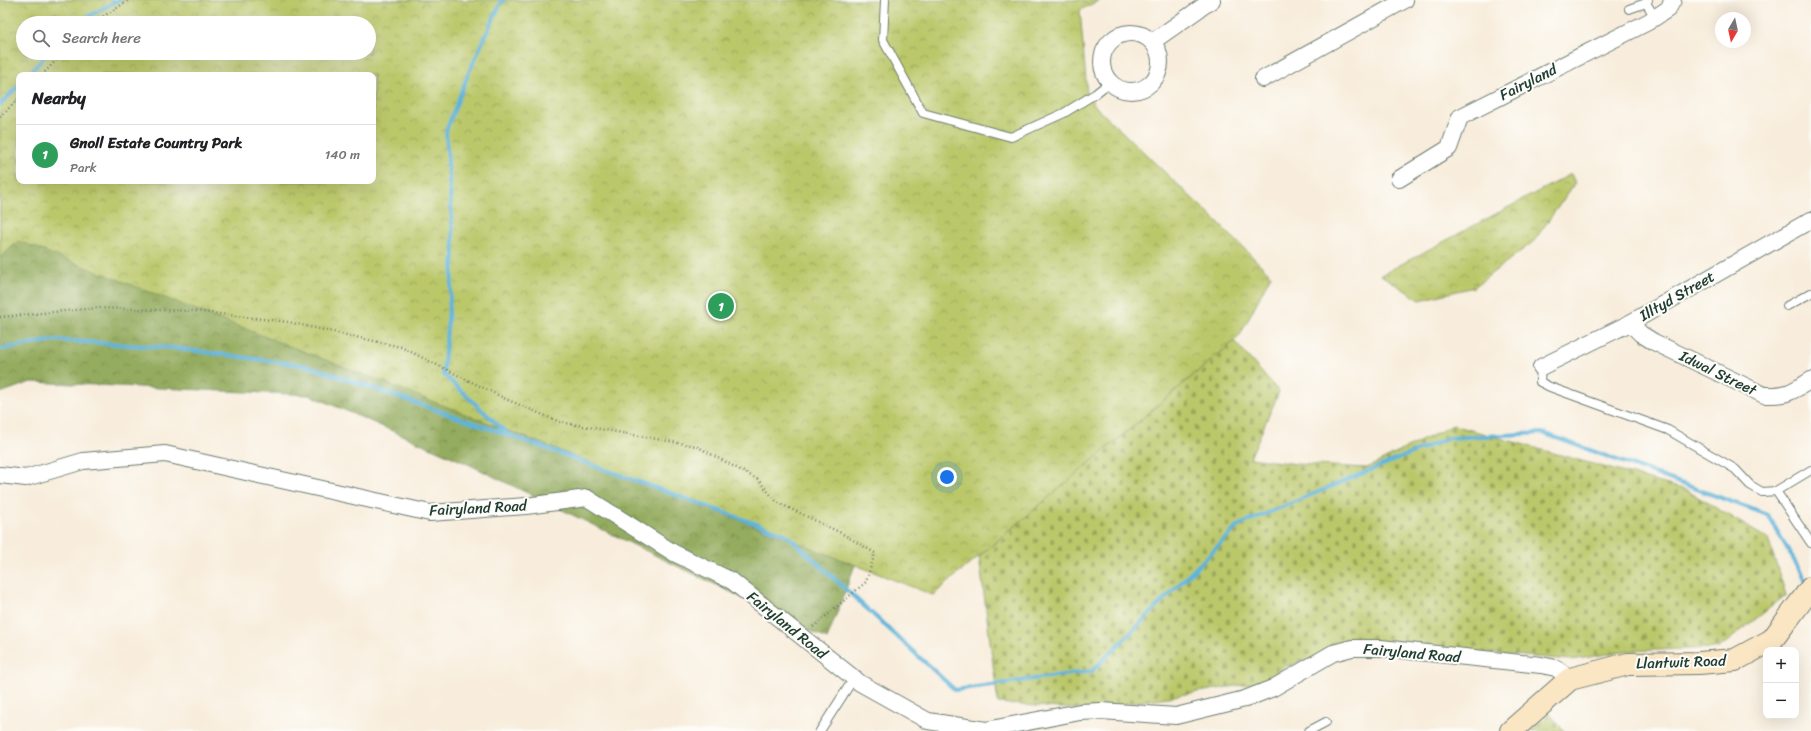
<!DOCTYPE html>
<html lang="en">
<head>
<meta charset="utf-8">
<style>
  body { margin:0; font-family:Sriracha,sans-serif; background:#f6f6f6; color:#202124 }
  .controls { position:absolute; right:12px; bottom:12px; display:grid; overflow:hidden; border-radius:8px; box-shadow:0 4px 16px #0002 }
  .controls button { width:36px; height:36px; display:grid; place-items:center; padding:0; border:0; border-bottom:1px solid #e0e0e0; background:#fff; color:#202124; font:20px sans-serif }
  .compass { position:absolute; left:1715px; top:12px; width:36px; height:36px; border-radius:50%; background:#fff; box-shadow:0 4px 16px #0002; rotate:189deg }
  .you { position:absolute; left:947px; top:477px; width:14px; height:14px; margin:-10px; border:3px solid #fff; border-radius:50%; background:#1a73e8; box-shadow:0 0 0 6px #1a73e833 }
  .badge { display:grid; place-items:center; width:26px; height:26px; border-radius:50%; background:#b45309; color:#fff; font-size:13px; font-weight:700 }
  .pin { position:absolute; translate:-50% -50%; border:2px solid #fff; box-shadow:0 1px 4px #0006 }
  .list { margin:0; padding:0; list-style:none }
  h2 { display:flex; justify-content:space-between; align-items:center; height:52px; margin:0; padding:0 16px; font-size:17px }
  h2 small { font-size:13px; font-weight:400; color:#757577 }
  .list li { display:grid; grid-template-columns:26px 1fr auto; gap:12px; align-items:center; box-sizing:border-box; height:60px; padding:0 16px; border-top:1px solid #e0e0e0 }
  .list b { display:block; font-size:15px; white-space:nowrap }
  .list p { margin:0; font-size:13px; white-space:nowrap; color:#757577 }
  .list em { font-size:13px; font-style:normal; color:#757577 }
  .icon { flex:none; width:22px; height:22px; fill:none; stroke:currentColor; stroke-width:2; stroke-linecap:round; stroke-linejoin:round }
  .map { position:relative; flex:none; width:1811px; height:731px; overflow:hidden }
  .search { position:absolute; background:#fff; box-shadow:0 4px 16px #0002; left:16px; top:16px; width:360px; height:44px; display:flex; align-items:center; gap:10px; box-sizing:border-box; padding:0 14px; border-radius:22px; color:#757577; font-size:15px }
  .panel { position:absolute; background:#fff; box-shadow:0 4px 16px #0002; left:16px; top:72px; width:360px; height:112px; border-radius:8px }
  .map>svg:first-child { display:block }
  .forest { fill:url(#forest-crowns); stroke:#5a7449; fill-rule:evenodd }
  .cemetery { fill:url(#cemetery-stones); stroke:#6d824f }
  .park { fill:url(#park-crowns); stroke:#6d824f; fill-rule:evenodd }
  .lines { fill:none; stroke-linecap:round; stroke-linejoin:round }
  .stream { stroke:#5eb4db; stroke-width:4 }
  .service-casing { stroke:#6b7b6f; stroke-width:10 }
  .minor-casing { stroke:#6b7b6f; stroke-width:18 }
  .secondary-casing { stroke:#6b7b6f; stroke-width:24 }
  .path { stroke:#6b7b6f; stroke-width:2.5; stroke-dasharray:1 3; stroke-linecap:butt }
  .service { stroke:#fff; stroke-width:8 }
  .minor { stroke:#fff; stroke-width:16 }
  .secondary { stroke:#fbe6c4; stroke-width:22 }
  .labels { text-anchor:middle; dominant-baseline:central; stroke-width:4; stroke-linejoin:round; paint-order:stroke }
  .street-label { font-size:15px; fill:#1f3d34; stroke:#fdfcf7 }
</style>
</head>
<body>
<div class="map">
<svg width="1811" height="731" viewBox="0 0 1811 731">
  <defs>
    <pattern id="forest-crowns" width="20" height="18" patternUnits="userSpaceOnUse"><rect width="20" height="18" fill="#94ac5e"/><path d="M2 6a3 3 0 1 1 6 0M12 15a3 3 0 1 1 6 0" fill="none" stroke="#788d4e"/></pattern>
    <pattern id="cemetery-stones" width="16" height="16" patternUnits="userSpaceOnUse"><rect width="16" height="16" fill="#bbc86a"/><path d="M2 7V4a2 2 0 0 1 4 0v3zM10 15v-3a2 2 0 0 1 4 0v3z" fill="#97a458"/></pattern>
    <pattern id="park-crowns" width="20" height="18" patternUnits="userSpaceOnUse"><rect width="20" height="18" fill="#bbc86a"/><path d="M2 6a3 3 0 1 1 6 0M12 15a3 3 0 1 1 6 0" fill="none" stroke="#97a458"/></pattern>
  </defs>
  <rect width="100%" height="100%" fill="#fdfcf7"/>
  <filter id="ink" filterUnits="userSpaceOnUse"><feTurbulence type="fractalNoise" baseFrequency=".025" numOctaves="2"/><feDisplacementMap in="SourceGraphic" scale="8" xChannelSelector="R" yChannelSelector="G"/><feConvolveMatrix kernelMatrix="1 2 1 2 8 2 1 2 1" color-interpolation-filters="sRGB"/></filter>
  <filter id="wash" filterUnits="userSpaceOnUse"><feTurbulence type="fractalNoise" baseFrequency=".012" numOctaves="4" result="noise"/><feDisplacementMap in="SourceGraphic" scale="16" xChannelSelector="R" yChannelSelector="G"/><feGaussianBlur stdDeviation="0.9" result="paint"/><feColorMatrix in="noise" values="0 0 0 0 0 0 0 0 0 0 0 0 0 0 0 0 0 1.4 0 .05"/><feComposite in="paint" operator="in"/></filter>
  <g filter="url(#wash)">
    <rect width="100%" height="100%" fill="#f8eddc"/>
    <path class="forest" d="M0 0H533L734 471 855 565 827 639 466 463 310 395 31 382 0 393ZM23 23H369V53H23ZM19 75H373V181H19Z"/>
    <g class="cemetery">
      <path d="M1234 341 1279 392 1250 458 1297 464 1367 468 1453 425 1686 490 1768 539 1786 595 1719 648 1625 651 1572 660 1366 643 1283 667 1272 680 1087 710 998 703 979 556Z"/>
      <path d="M1550 714 1564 731H1530Z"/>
    </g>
    <g class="park">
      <path d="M0 0H1100L1080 10 1087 93 1096 107 1212 217 1271 275 1239 337 933 595 18 241 0 258ZM23 23H369V53H23ZM19 75H373V181H19Z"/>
      <path d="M1571 174 1575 183 1534 241 1474 287 1420 300 1381 275Z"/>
    </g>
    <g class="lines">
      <g class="stream">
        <path d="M504 0 501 2 469 72 446 131 454 255 443 374 508 434"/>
        <path d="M80 23 87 17 119 0"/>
        <path d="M28 75 48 53"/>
        <path d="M0 105 19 85"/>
        <path d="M0 349 55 340 174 348 308 366 509 435 787 535 955 690 1092 671 1239 525 1448 438 1543 433 1768 515 1807 583"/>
      </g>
    </g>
  </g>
  <g filter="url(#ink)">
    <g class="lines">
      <g class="service-casing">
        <g id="service">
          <path d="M885 0 883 40 923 113 1011 137 1064 113 1095 94 1110 82"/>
          <path d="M1648 0 1646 3 1655 17"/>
          <path d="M1629 9 1646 3"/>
          <path d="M1787 306 1811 293"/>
          <path d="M1541 367 1540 382 1550 387 1668 430 1735 469 1750 485 1762 492 1776 491"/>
          <path d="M1811 470 1776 491 1811 543"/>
          <path d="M820 731 854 678"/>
          <path d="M1309 731 1326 722"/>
        </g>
      </g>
      <g class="minor-casing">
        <g id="minor">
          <circle cx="1131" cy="62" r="29"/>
          <path d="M1152 42 1212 0"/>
          <path d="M1263 79 1405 0"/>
          <path d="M1399 179 1449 148 1460 117 1648 22 1668 9 1673 0"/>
          <path d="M1630 323 1641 334 1654 342 1764 395C1786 396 1792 392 1811 380"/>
          <path d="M1541 367 1630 323 1811 220"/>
          <path d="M0 475 26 478 83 461 165 454 430 513 526 506 587 498 674 553 732 581 860 683 928 721 986 730 1080 712 1101 711 1176 716 1245 699 1273 688 1333 653 1352 648H1381L1541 665 1556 668 1570 679"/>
        </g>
      </g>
      <g class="secondary-casing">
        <path id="secondary" d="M1511 731 1570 679 1628 664 1699 663 1735 660 1772 640 1811 588"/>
      </g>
      <g class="path">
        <path d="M93 23 129 0"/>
        <path d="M42 75 63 53"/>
        <path d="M0 117 19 98"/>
        <path d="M0 317 97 308 195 311 288 322 401 347 508 400 560 422 696 446 757 479 777 502 841 533 875 553 866 582 813 627"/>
      </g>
      <use href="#service" class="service"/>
      <use href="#minor" class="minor"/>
      <use href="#secondary" class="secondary"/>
    </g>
  </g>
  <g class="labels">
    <g class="street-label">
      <text transform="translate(1528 82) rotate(-27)">Fairyland</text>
      <text transform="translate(1677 296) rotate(-30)">Illtyd Street</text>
      <text transform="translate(1718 373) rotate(26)">Idwal Street</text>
      <text transform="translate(478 508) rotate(-3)">Fairyland Road</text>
      <text transform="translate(787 625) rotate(39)">Fairyland Road</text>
      <text transform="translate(1412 653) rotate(5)">Fairyland Road</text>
      <text transform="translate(1681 662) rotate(-2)">Llantwit Road</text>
    </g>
  </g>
</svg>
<div class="controls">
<button>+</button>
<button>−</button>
</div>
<svg class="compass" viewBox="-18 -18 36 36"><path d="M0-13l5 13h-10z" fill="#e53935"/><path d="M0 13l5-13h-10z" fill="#757577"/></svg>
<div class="you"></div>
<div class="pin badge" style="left:721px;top:306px;background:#2e9e5b">1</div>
<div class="search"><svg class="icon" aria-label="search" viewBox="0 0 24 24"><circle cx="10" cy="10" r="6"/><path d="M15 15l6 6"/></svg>Search here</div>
<section class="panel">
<h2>Nearby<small></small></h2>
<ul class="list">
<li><span class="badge" style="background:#2e9e5b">1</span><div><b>Gnoll Estate Country Park</b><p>Park</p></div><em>140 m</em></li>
</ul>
</section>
</div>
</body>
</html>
